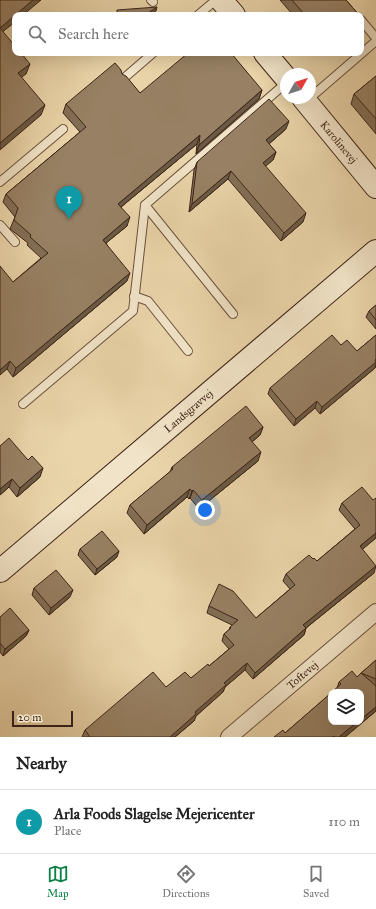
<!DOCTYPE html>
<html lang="en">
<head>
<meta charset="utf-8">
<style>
  body { margin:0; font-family:"IM FELL Great Primer",serif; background:#f2f2f2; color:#222 }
  .controls { position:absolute; right:12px; bottom:12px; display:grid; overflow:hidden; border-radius:8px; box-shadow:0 4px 16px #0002 }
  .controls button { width:36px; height:36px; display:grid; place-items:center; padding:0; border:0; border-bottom:1px solid #e0e0e0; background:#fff; color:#222; font:20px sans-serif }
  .compass { position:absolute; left:280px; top:68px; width:36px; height:36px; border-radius:50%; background:#fff; box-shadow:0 4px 16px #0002; rotate:51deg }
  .scale { position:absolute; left:12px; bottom:10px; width:61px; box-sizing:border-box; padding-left:4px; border:2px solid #3e2418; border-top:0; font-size:11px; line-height:14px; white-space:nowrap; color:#3e2418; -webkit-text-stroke:3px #f1e3c7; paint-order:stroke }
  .you { position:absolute; left:205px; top:510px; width:14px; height:14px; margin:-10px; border:3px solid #fff; border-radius:50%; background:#1a73e8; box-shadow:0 0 0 6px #1a73e833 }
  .badge { display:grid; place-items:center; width:26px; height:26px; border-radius:50%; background:#0b8043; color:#fff; font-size:13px; font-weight:700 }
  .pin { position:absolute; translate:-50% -33px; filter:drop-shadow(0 1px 2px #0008) }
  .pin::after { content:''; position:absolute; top:21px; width:14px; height:12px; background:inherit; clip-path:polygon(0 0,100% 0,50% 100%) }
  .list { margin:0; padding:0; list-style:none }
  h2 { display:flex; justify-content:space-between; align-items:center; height:52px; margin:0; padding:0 16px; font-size:17px }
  h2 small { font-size:13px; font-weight:400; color:#767676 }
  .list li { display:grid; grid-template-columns:26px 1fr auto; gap:12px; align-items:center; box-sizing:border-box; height:64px; padding:0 16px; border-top:1px solid #e0e0e0 }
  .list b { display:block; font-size:15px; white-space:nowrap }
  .list p { margin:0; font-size:13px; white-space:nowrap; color:#767676 }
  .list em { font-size:13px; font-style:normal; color:#767676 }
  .icon { flex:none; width:22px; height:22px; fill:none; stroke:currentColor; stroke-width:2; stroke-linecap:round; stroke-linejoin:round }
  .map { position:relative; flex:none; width:376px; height:737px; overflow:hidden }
  .search { position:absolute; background:#fff; box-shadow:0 4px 16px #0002; left:12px; right:12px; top:12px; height:44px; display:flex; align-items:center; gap:10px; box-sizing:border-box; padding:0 14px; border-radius:8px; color:#767676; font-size:15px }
  .sheet { height:116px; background:#fff }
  nav { display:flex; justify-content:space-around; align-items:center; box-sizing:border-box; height:56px; border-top:1px solid #e0e0e0; background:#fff; font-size:11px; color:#767676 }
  nav a { display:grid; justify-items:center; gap:2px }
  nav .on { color:#0b8043 }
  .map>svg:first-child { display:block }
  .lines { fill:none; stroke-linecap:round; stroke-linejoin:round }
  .lane-casing { stroke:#69503c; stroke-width:10 }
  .street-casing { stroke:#69503c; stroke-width:18 }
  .secondary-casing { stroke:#3e2418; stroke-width:24 }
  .lane { stroke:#f1e3c7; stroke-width:8 }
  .street { stroke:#f1e3c7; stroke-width:16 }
  .secondary { stroke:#f1e3c7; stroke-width:22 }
  .wall { fill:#826e55; stroke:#3e2418 }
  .shaded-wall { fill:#6a5a45; stroke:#3e2418 }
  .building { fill:#978063; stroke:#3e2418 }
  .labels { text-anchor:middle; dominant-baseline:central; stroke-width:3; stroke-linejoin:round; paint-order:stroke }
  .street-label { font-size:11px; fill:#3e2418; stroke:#f1e3c7 }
</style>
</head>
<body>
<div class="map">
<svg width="376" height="737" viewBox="0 0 376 737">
  <rect width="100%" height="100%" fill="#ead4a9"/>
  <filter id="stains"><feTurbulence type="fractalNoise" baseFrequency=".005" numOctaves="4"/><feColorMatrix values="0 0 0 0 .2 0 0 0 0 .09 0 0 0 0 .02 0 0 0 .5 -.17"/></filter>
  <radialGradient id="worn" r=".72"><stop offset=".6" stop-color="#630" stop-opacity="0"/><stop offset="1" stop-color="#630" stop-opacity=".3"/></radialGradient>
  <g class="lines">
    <g class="lane-casing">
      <g id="lane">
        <path d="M151 0 153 2"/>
        <path d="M198 15 216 0"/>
        <path d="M361 20 376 38"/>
        <path d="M123 79 153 53"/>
        <path d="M310 98 376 41"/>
        <path d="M0 182 63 129"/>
        <path d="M145 205 233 314"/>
        <path d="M0 225 15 242"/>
        <path d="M134 296 148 301 188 351"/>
        <path d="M23 404 133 311 145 205 286 83"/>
      </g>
    </g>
    <g class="street-casing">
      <g id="street">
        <path id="s1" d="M229 737 376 612"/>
      </g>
    </g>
    <g class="secondary-casing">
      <g id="secondary">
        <path d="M221 0 234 15"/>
        <path d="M265 53 286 78"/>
        <path id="s2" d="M303 98 376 187"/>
        <path id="s3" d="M0 571 376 251"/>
      </g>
    </g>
    <use href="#lane" class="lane"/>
    <use href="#street" class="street"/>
    <use href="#secondary" class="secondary"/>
  </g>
  <g class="wall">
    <path d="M280 0H346L359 15H293Z"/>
    <path d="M122 74 140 93 262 90 259 99 196 154 197 144 121 207 127 226 106 243 127 281 13 377 7 369 13 282 41 258 27 245 28 243 10 229 15 217 3 202 6 194 80 132 63 113 66 104Z"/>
    <path d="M376 76V134L351 104 354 94Z"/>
    <path d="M286 129 269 144 276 152 273 160 265 166 303 222 281 241 228 179 189 212 194 170 197 162Z"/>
    <path d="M376 305V329L366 317 369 311Z"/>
    <path d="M376 335V364L375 368 320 414 315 408 294 426 268 394 270 388 341 345 357 351Z"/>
    <path d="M263 427 260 435 252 442 258 461 199 509 190 498 189 499 187 497 144 534 127 513 130 505 170 472 172 467Z"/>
    <path d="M0 446 40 477 17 497 9 487 0 495Z"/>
    <path d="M342 503 376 538 362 549 374 573 306 628 304 635 253 679 245 670 225 687 223 692 196 716 194 721 175 737H82L85 730 166 687 191 678 209 666 229 649 222 641 224 634 229 630 230 627 232 625 207 613 209 606 256 618 290 589 283 581 286 574 313 559 317 561 355 529 339 510Z"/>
    <path d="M80 549 117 557 95 575 78 555Z"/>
    <path d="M34 588 70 597 49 615 32 595Z"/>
    <path d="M0 617 29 630 26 636 3 656 0 652Z"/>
    <path d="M376 660V711L345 737H274L285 733 337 688 339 682 357 677Z"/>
  </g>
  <g class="shaded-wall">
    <path d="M33 0H41L23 15H15Z"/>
    <path d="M157 7 156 11 149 15H145Z"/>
    <path d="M15 15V22L0 34V28Z"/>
    <path d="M30 64 26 74 14 83 18 73Z"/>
    <path d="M262 90 259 99 196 154 199 145Z"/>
    <path d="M45 105 41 115 0 150V143Z"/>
    <path d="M289 121 286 129 263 149 266 140Z"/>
    <path d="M200 135 197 144 115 212 118 204Z"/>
    <path d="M276 152 273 160 260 171 263 163Z"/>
    <path d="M231 171 228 179 189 212 192 204Z"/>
    <path d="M306 213 303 222 281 241 284 233Z"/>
    <path d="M130 217 127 226 100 248 103 240Z"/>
    <path d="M130 273 127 281 13 377 16 368Z"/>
    <path d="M376 359V364L375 368 320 414 322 407Z"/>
    <path d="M10 361 7 369 0 375V370Z"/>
    <path d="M317 401 315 408 294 426 296 419Z"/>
    <path d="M263 427 260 435 246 447 249 438Z"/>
    <path d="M261 452 258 461 199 509 202 500Z"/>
    <path d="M43 468 40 477 17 497 20 488Z"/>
    <path d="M12 479 9 487 0 495V489Z"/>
    <path d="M190 489 187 497 144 534 147 525Z"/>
    <path d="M193 490 190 498 189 499 192 491Z"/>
    <path d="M376 533V538L358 553 360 546Z"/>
    <path d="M119 551 117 557 95 575 97 569Z"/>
    <path d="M376 566 374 573 301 632 303 625Z"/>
    <path d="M73 590 70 597 49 615 51 608Z"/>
    <path d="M306 628 304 635 253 679 255 673Z"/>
    <path d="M29 630 26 636 3 656 5 649Z"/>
    <path d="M247 663 245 670 225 687 223 692 196 716 194 721 175 737H170L224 683Z"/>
    <path d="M376 707V711L345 737H339L357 722H361V719Z"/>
  </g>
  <g class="building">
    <path d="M0 0H33L0 28Z"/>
    <path d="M292 0H346L359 15H305Z"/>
    <path d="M157 7 145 15H117V10Z"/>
    <path d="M0 28 15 46V53H21L30 64 18 73 45 105 0 143Z"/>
    <path d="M188 53H231L262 90 199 145 200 135 118 204 130 217 103 240 130 273 16 368 10 361 0 370V266L13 282 48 253 30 237 31 235 14 220 18 208 6 194 86 127 66 104 115 63 121 70 122 74 126 76 140 93Z"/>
    <path d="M376 76V119L354 94Z"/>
    <path d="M269 99 289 121 266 140 276 152 263 163 306 213 284 233 231 171 192 204 197 162Z"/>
    <path d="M376 305V320L369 311Z"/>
    <path d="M332 335 341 345 347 340 357 351 376 335V359L375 360 376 362 322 407 317 401 296 419 270 388Z"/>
    <path d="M246 406 263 427 249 438 261 452 202 500 193 490 192 491 190 489 147 525 130 505 173 469 172 467Z"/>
    <path d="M9 438 28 460 32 456 43 468 20 488 12 479 0 489V446Z"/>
    <path d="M362 487 373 500 376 498V533L360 546 376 566 303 625 306 628 255 673 247 663 224 683 226 685 195 712 196 714 170 737H90L85 730 153 672 166 687 185 672 191 678 208 664 209 666 234 645 224 634 231 628 230 627 238 620 209 606 219 584 233 591 256 618 295 585 286 574 309 555 313 559 314 558 317 561 360 525 342 503Z"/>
    <path d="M102 531 119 551 97 569 80 549Z"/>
    <path d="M56 570 73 590 51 608 34 588Z"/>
    <path d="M10 608 29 630 5 649 0 643V617Z"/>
    <path d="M376 660V679L361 673Z"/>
    <path d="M352 671 357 677 361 673 376 686V707L361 719V692H332L341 684 339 682Z"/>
    <path d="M331 693V722H357L339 737H335L334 736 332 737H274L283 730 285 733Z"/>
  </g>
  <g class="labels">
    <g class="street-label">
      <text stroke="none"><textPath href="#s2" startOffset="57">Karolinevej</textPath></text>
      <text stroke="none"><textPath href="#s3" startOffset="247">Landsgravvej</textPath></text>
      <text stroke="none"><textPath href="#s1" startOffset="96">Toftevej</textPath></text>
    </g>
  </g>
  <rect width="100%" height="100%" filter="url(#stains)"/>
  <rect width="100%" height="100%" fill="url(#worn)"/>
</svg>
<div class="controls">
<button><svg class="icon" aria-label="layers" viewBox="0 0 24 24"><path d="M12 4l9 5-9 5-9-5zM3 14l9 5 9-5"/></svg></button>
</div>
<svg class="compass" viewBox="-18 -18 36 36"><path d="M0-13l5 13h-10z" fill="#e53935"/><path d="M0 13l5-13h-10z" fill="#767676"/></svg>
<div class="scale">20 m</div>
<div class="you"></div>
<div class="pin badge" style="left:69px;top:219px;background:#0f9aa8">1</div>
<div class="search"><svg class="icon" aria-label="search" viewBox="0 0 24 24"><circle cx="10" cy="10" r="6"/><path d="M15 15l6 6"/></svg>Search here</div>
</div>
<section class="sheet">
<h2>Nearby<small></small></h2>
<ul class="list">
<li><span class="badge" style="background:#0f9aa8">1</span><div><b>Arla Foods Slagelse Mejericenter</b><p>Place</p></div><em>110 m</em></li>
</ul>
</section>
<nav>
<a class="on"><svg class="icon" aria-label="map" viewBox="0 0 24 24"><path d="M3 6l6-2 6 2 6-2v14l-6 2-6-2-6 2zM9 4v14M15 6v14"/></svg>Map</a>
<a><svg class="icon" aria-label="directions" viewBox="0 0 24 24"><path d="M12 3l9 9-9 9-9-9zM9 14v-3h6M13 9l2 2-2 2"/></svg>Directions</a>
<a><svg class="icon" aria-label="saved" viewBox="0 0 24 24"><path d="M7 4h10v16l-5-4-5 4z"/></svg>Saved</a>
</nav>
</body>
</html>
